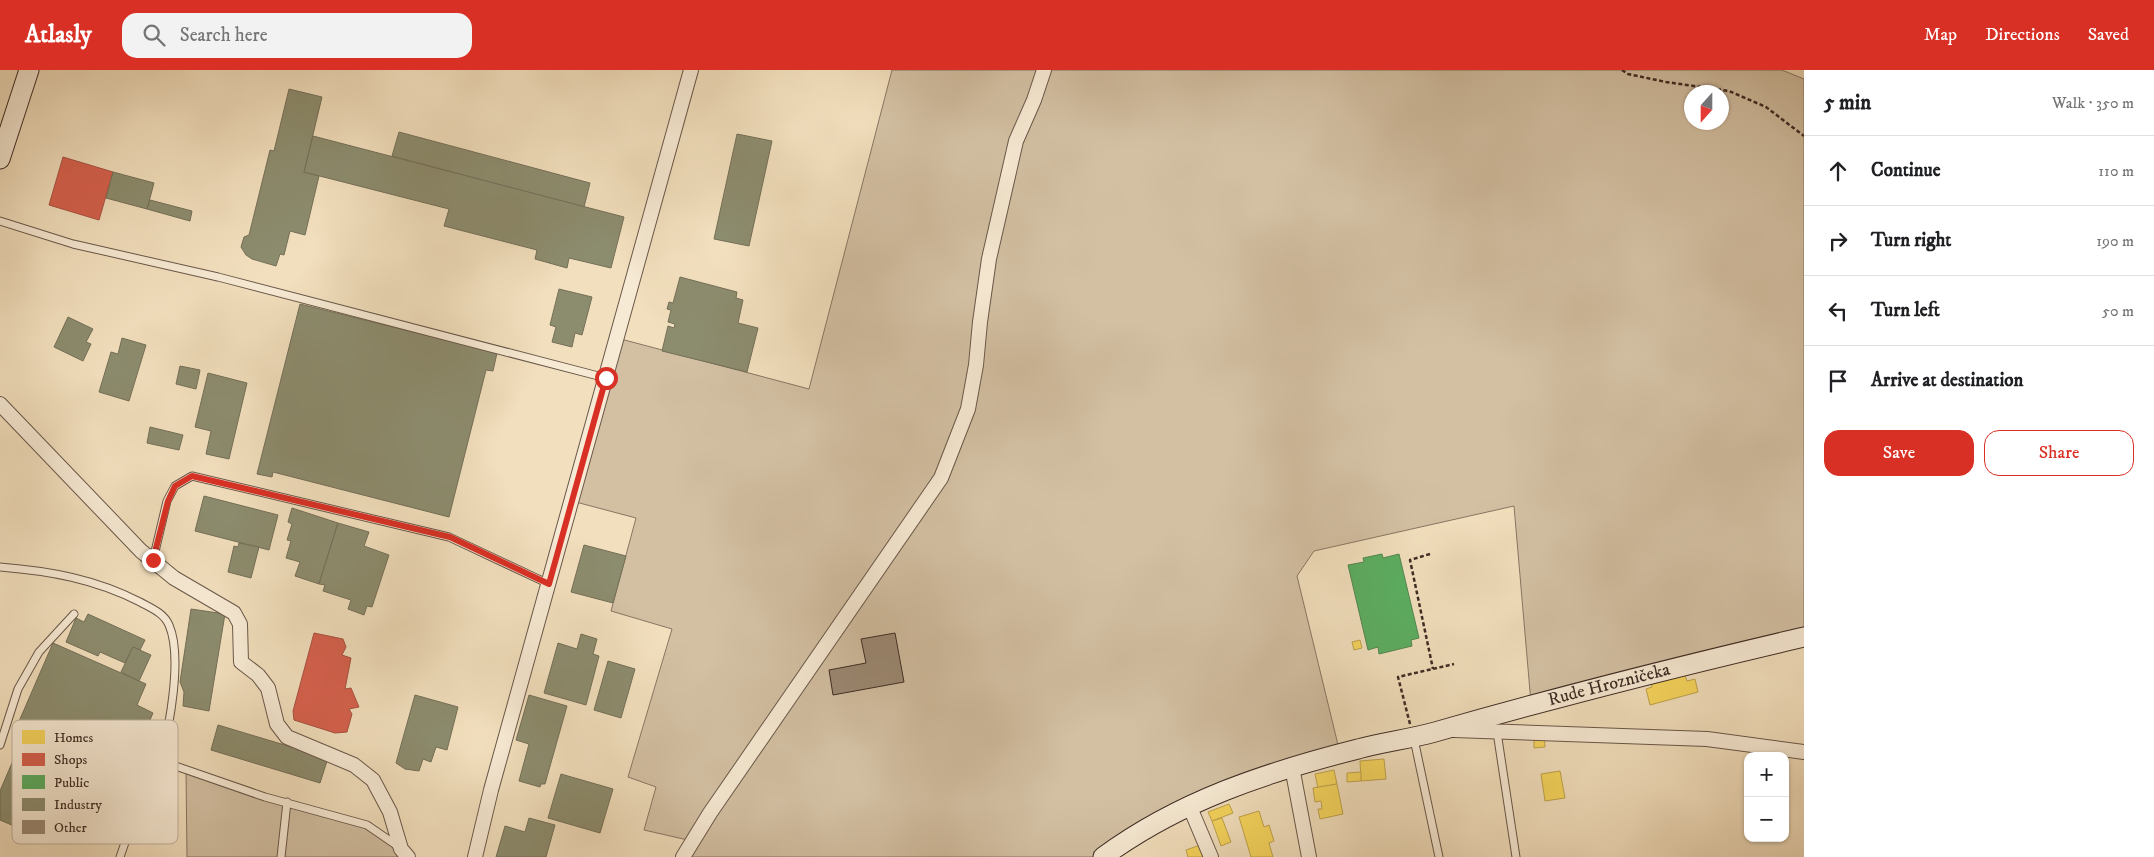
<!DOCTYPE html>
<html lang="en">
<head>
<meta charset="utf-8">
<style>
  body { margin:0; font-family:"IM FELL DW Pica",serif; background:#f2f2f2; color:#202124 }
  .controls { position:absolute; right:15px; bottom:15px; display:grid; overflow:hidden; border-radius:10px; box-shadow:0 1px 4px #0004 }
  .controls button { width:45px; height:45px; display:grid; place-items:center; padding:0; border:0; border-bottom:1px solid #e0e0e0; background:#fff; color:#202124; font:25px sans-serif }
  .compass { position:absolute; left:1684px; top:15px; width:45px; height:45px; border-radius:50%; background:#fff; box-shadow:0 1px 4px #0004; rotate:201deg }
  .stop { position:absolute; width:15px; height:15px; margin:-11px; border:4px solid #d93025; border-radius:50%; background:#fff }
  .stop.end { background:#d93025; border-color:#fff; box-shadow:0 1px 5px #0008 }
  .list { margin:0; padding:0; list-style:none }
  h2 { display:flex; justify-content:space-between; align-items:center; height:65px; margin:0; padding:0 20px; font-size:21px }
  h2 small { font-size:16px; font-weight:400; color:#757577 }
  .list li { display:grid; grid-template-columns:32px 1fr auto; gap:15px; align-items:center; box-sizing:border-box; height:70px; padding:0 20px; border-top:1px solid #e0e0e0 }
  .list b { display:block; font-size:19px; white-space:nowrap }
  .list em { font-size:16px; font-style:normal; color:#757577 }
  .actions { display:flex; gap:10px; padding:15px 20px }
  .actions a { flex:1; padding:11px 0; border:1px solid #d93025; border-radius:15px; text-align:center; font-size:18px; color:#d93025 }
  .actions .main { background:#d93025; color:#fff }
  .icon { flex:none; width:28px; height:28px; fill:none; stroke:currentColor; stroke-width:2; stroke-linecap:round; stroke-linejoin:round }
  .map { position:relative; flex:none; width:1804px; height:787px; overflow:hidden }
  header { display:flex; align-items:center; gap:30px; box-sizing:border-box; height:70px; padding:0 25px; background:#d93025; color:#fff }
  header strong { font-size:24px }
  nav { display:flex; gap:28px; margin-inline-start:auto; font-size:18px }
  .search { width:350px; height:45px; background:#f2f2f2; display:flex; align-items:center; gap:12px; box-sizing:border-box; padding:0 18px; border-radius:15px; color:#757577; font-size:19px }
  main { display:flex }
  aside { flex:1; background:#fff }
  .map>svg:first-child { display:block }
  .grass { fill:#d3c0a3; stroke:#887664; fill-rule:evenodd }
  .homes { fill:#f6d55c; stroke:#bea24b }
  .shops { fill:#d6604d; stroke:#a85041 }
  .public { fill:#5aae61; stroke:#51874f }
  .industry { fill:#8c8c6e; stroke:#746f58 }
  .building { fill:#9b8974; stroke:#3d2b24 }
  .lines { fill:none; stroke-linecap:round; stroke-linejoin:round }
  .lane-casing { stroke:#6a584a; stroke-width:9 }
  .street-casing { stroke:#6a584a; stroke-width:16 }
  .secondary-casing { stroke:#3d2b24; stroke-width:21 }
  .path { stroke:#3d2b24; stroke-width:2.5; stroke-dasharray:4 2.5; stroke-linecap:butt }
  .lane { stroke:#f7ead4; stroke-width:7 }
  .street { stroke:#f7ead4; stroke-width:14 }
  .secondary { stroke:#f7ead4; stroke-width:19 }
  .route { stroke:#d93025; stroke-width:6 }
  .labels { text-anchor:middle; dominant-baseline:central; stroke-width:5; stroke-linejoin:round; paint-order:stroke }
  .street-label { font-size:18px; fill:#3d2b24; stroke:#f7ead4 }
  .key { fill:#f7ead4; stroke:#bfb19f; stroke-width:1 }
  .key-label { font-size:14px; fill:#3d2b24 }
</style>
</head>
<body>
<header>
<strong>Atlasly</strong>
<div class="search"><svg class="icon" aria-label="search" viewBox="0 0 24 24"><circle cx="10" cy="10" r="6"/><path d="M15 15l6 6"/></svg>Search here</div>
<nav><a>Map</a><a>Directions</a><a>Saved</a></nav>
</header>
<main>
<div class="map">
<svg width="1804" height="787" viewBox="0 0 1804 787">
  <rect width="100%" height="100%" fill="#f2dfbd"/>
  <filter id="stains"><feTurbulence type="fractalNoise" baseFrequency=".004" numOctaves="4"/><feColorMatrix values="0 0 0 0 .2 0 0 0 0 .09 0 0 0 0 .02 0 0 0 .5 -.17"/></filter>
  <radialGradient id="worn" r=".72"><stop offset=".6" stop-color="#630" stop-opacity="0"/><stop offset="1" stop-color="#630" stop-opacity=".3"/></radialGradient>
  <g class="grass">
    <path d="M892 0H1782L1804 9V567L1531 633 1514 436 1314 481 1297 506 1340 683 1292 697 1099 787H683L692 771 644 760 656 717 628 707 672 559 611 541 636 448 572 431 617 268 809 319ZM1692 22H1722V52H1692Z"/>
    <path d="M186 701 367 755 408 787H187Z"/>
  </g>
  <g class="homes">
    <path d="M1360 570 1362 578 1354 580 1352 572Z"/>
    <path d="M1683 600 1687 611 1695 609 1698 622 1650 635 1646 619 1652 617 1650 609Z"/>
    <path d="M1544 665 1545 677 1534 678V666Z"/>
    <path d="M1384 689 1386 709 1361 711 1360 691Z"/>
    <path d="M1334 700 1337 714 1318 718 1315 704Z"/>
    <path d="M1560 701 1565 728 1545 731 1541 704Z"/>
    <path d="M1361 702V711L1347 712V703Z"/>
    <path d="M1337 714 1343 744 1320 749 1318 739H1322L1321 731 1315 732 1313 718Z"/>
    <path d="M1229 734 1233 743 1212 751 1208 742Z"/>
    <path d="M1259 741 1264 757 1269 755 1274 771 1269 773 1273 787H1251L1239 747Z"/>
    <path d="M1222 748 1231 772 1221 776 1212 751Z"/>
    <path d="M1203 774 1207 787H1188L1186 780Z"/>
  </g>
  <g class="shops">
    <path d="M63 87 113 102 99 150 49 135Z"/>
    <path d="M314 563 343 569 346 577 342 585 351 588 345 619 351 618 359 637 349 639 352 644 347 662 335 663 294 650 293 641Z"/>
  </g>
  <path class="public" d="M1382 484 1383 488 1399 484 1419 568 1411 570 1412 576 1379 584 1378 577 1368 580 1348 495 1364 492 1363 488Z"/>
  <g class="industry">
    <path d="M289 19 322 27 304 102 319 106 305 165 290 161 284 185 280 184 276 196 252 189 246 185 241 177 244 167 249 165 270 80 274 81Z"/>
    <path d="M399 62 590 113 584 137 392 86Z"/>
    <path d="M737 64 772 71 749 176 714 169Z"/>
    <path d="M313 66 624 147 611 198 569 188 567 198 535 189 537 180 444 156 449 139 304 102Z"/>
    <path d="M113 102 154 113 147 139 106 128Z"/>
    <path d="M150 130 192 141 190 151 147 139Z"/>
    <path d="M680 207 737 222 736 228 743 230 738 253 758 258 747 302 662 281 668 256 674 258 675 254 668 252 671 240 667 239 669 232 673 233Z"/>
    <path d="M559 219 592 227 582 265 575 263 572 277 552 272 556 257 550 255Z"/>
    <path d="M300 234 497 283 493 301 486 300 449 447 273 402 272 407 257 404Z"/>
    <path d="M68 247 93 259 86 272 91 274 83 291 54 277Z"/>
    <path d="M122 268 146 275 129 331 99 322 111 282 118 284Z"/>
    <path d="M180 296 200 300 196 319 176 314Z"/>
    <path d="M208 303 247 313 229 389 206 384 211 361 195 357Z"/>
    <path d="M150 357 183 365 179 380 147 373Z"/>
    <path d="M204 426 278 445 269 480 195 461Z"/>
    <path d="M292 438 338 453 319 514 295 506 300 492 286 488 291 471 287 470 292 454 288 452Z"/>
    <path d="M338 453 369 462 364 476 389 485 372 537 367 536 364 545 348 539 351 530 323 521 325 515 319 514Z"/>
    <path d="M239 473 259 477 251 508 228 502 234 476 238 477Z"/>
    <path d="M584 475 626 486 613 533 571 522Z"/>
    <path d="M191 539 225 544 209 641 183 636 184 622 180 612Z"/>
    <path d="M88 544 145 570 140 580 133 577 125 593 100 582 98 586 66 572 76 548 84 552Z"/>
    <path d="M581 564 597 569 593 584 599 586 586 635 544 623 558 573 577 579Z"/>
    <path d="M53 573 146 614 137 635 153 643 143 666 127 659 87 751 101 757 98 765 84 759 79 772 25 749 21 759 0 750V721L26 660 17 656Z"/>
    <path d="M133 577 151 585 139 611 121 602Z"/>
    <path d="M608 591 635 599 621 648 594 640Z"/>
    <path d="M415 625 458 637 447 680 436 677 431 692 423 689 419 701 405 699 396 693Z"/>
    <path d="M529 625 567 636 545 714H541L540 717 519 711 529 674 516 670Z"/>
    <path d="M218 655 328 688 320 713 211 680Z"/>
    <path d="M561 704 613 719 600 763 548 748Z"/>
    <path d="M529 748 555 755 546 787H496L505 756 525 762Z"/>
  </g>
  <path class="building" d="M895 563 904 612 833 625 829 600 866 593 861 569Z"/>
  <g class="lines">
    <g class="lane-casing">
      <g id="lane">
        <path d="M0 151 73 174 218 207 606 308"/>
        <path d="M153 490 167 431 175 416 192 406 449 467 549 514"/>
        <path d="M0 497C50 501 95 509 140 532 151 538 164 543 169 555 183 587 169 657 161 691 159 702 150 708 146 718 136 740 128 764 120 787"/>
        <path d="M1497 662 1516 787"/>
        <path d="M1414 669 1439 787"/>
        <path d="M0 675 18 619 39 582 74 544"/>
        <path d="M161 691 265 727 367 755 399 777"/>
        <path d="M281 787 287 732"/>
      </g>
    </g>
    <g class="street-casing">
      <g id="street">
        <path d="M0 334 141 481 174 508 234 543 240 554 241 592 258 605 268 618 277 654 287 667 354 695 373 710 390 742 401 779 408 787"/>
        <path d="M1454 660 1707 669 1804 682"/>
        <path d="M1292 697 1309 787"/>
        <path d="M1189 735 1211 787"/>
        <path d="M475 787 491 720 691 0"/>
        <path d="M683 787 710 743 941 408 968 339 976 295 980 252 989 189 1016 71 1034 30 1044 0"/>
      </g>
    </g>
    <g class="secondary-casing">
      <g id="secondary">
        <path d="M0 89 29 0"/>
        <path id="s1" d="M1103 787C1179 731 1267 702 1358 679 1383 672 1410 669 1435 662 1557 627 1680 596 1804 567"/>
      </g>
    </g>
    <g class="path">
      <path d="M1622 0 1628 4 1666 12 1729 21 1766 37 1804 66"/>
      <path d="M1430 484 1410 490 1433 599"/>
      <path d="M1410 654 1398 607 1454 594"/>
    </g>
    <use href="#lane" class="lane"/>
    <use href="#street" class="street"/>
    <use href="#secondary" class="secondary"/>
  </g>
  <g class="lines">
    <path class="route" d="M153 490 168 431 175 416 192 406 450 467 549 514 606 308"/>
  </g>
  <g class="labels">
    <g class="street-label">
      <text stroke="none"><textPath href="#s1" startOffset="538">Rude Hrozničeka</textPath></text>
    </g>
  </g>
  <rect x="12" y="650" width="166" height="124" rx="8" class="key"/>
  <rect x="22" y="660" width="23" height="14" fill="#f6d55c"/>
  <rect x="22" y="683" width="23" height="13" fill="#d6604d"/>
  <rect x="22" y="705" width="23" height="14" fill="#5aae61"/>
  <rect x="22" y="728" width="23" height="13" fill="#8c8c6e"/>
  <rect x="22" y="750" width="23" height="14" fill="#9b8974"/>
  <g class="key-label">
    <text x="54" y="672">Homes</text>
    <text x="54" y="694">Shops</text>
    <text x="54" y="717">Public</text>
    <text x="54" y="739">Industry</text>
    <text x="54" y="762">Other</text>
  </g>
  <rect width="100%" height="100%" filter="url(#stains)"/>
  <rect width="100%" height="100%" fill="url(#worn)"/>
</svg>
<div class="controls">
<button>+</button>
<button>−</button>
</div>
<svg class="compass" viewBox="-18 -18 36 36"><path d="M0-13l5 13h-10z" fill="#e53935"/><path d="M0 13l5-13h-10z" fill="#757577"/></svg>
<div class="stop" style="left:606px;top:308px"></div>
<div class="stop end" style="left:153px;top:490px"></div>
</div>
<aside>
<h2>5 min<small>Walk · 350 m</small></h2>
<ul class="list">
<li><svg class="icon" aria-label="ahead" viewBox="0 0 24 24"><path d="M12 20V5M6 11l6-6 6 6"/></svg><div><b>Continue</b></div><em>110 m</em></li>
<li><svg class="icon" aria-label="right" viewBox="0 0 24 24"><path d="M7 20v-9h11M14 6l5 5-5 5"/></svg><div><b>Turn right</b></div><em>190 m</em></li>
<li><svg class="icon" aria-label="left" viewBox="0 0 24 24"><path d="M17 20v-9H6M10 6l-5 5 5 5"/></svg><div><b>Turn left</b></div><em>50 m</em></li>
<li><svg class="icon" aria-label="arrive" viewBox="0 0 24 24"><path d="M6 21V4h12l-3 4 3 4H6"/></svg><div><b>Arrive at destination</b></div></li>
</ul>
<div class="actions"><a class="main">Save</a><a>Share</a></div>
</aside>
</main>
</body>
</html>
